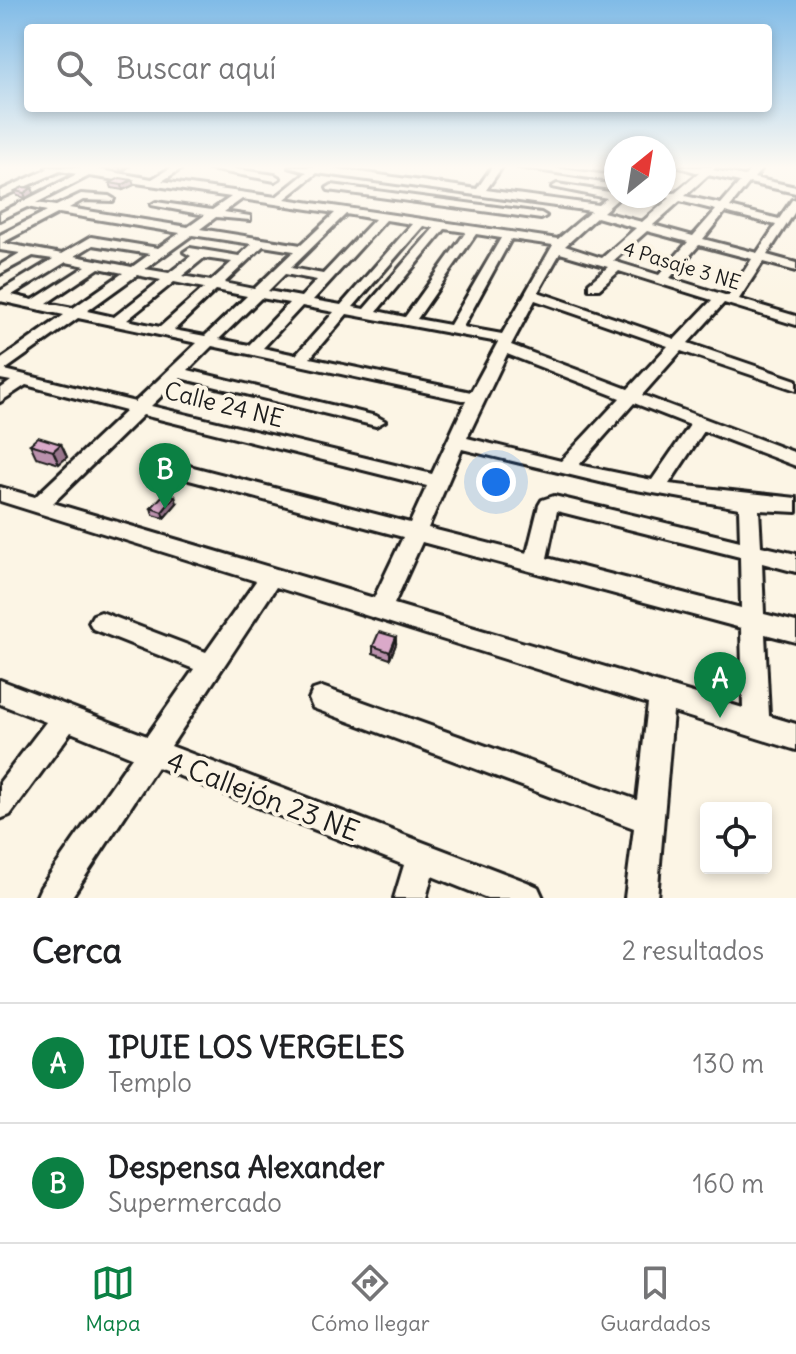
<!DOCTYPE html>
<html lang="es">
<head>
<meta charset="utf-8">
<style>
  body { margin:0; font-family:Delius,sans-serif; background:#f6f6f6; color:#202124 }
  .controls { position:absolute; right:24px; bottom:24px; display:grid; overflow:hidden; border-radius:8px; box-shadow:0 4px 12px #0003 }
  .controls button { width:72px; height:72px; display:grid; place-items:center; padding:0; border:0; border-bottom:2px solid #e0e0e0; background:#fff; color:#202124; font:40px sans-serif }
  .compass { position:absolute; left:604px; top:136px; width:72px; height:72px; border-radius:50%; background:#fff; box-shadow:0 4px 12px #0003; rotate:30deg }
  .you { position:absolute; left:496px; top:482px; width:28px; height:28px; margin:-20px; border:6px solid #fff; border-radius:50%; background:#1a73e8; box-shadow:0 0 0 12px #1a73e833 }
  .badge { display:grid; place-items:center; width:52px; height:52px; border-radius:50%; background:#0b8043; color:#fff; font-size:26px; font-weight:700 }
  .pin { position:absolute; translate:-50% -66px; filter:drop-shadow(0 2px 4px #0008) }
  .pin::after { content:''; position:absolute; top:42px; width:28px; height:24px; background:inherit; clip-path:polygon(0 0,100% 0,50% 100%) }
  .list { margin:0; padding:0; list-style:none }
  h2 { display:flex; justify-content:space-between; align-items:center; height:104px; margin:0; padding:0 32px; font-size:34px }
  h2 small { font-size:26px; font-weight:400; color:#757577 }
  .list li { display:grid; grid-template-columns:52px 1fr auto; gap:24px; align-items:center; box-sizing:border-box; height:120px; padding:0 32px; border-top:2px solid #e0e0e0 }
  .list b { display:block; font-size:30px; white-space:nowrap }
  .list p { margin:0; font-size:26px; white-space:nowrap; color:#757577 }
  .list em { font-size:26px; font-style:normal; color:#757577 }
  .icon { flex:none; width:44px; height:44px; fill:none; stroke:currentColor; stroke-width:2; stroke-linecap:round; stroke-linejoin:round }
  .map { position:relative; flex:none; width:796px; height:898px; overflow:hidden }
  .search { position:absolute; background:#fff; box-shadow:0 4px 12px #0003; left:24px; right:24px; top:24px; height:88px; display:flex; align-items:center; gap:20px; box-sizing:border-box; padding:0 28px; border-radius:8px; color:#757577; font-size:30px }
  .sheet { height:344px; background:#fff }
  nav { display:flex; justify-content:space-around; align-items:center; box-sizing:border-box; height:112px; border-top:2px solid #e0e0e0; background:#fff; font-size:22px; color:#757577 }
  nav a { display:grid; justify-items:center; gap:4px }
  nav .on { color:#0b8043 }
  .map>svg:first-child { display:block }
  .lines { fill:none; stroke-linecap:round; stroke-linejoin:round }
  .minor-casing { stroke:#1c1c1c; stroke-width:6 }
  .minor { fill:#fcf5e5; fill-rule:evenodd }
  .wall { fill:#bb91ad; stroke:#1c1c1c; stroke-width:2 }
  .shaded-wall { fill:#99768d; stroke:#1c1c1c; stroke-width:2 }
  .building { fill:#daa9c9; stroke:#1c1c1c; stroke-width:2 }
  .labels { text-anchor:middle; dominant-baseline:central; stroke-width:8; stroke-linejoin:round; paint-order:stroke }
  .far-street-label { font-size:20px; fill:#1c1c1c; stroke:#fcf5e5 }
  .street-label { font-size:24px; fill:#1c1c1c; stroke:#fcf5e5 }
  .near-street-label { font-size:28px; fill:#1c1c1c; stroke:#fcf5e5 }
</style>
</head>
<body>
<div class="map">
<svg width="796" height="898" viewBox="0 0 796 898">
  <rect width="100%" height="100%" fill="#fcf5e5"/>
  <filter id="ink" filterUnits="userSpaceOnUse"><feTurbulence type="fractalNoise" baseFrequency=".0125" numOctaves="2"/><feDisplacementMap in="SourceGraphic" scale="16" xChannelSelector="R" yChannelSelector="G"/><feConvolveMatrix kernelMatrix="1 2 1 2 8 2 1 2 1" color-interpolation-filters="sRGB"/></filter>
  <g filter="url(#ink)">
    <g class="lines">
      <g class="minor-casing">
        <g id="minor">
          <path d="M46 167 90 168 152 179 172 167H184L162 181 276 197 307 172 289 167H324L477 189 492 167H502L486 190 598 205 607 198 552 187 557 184 616 193V196H621L603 212 642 222 670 198 665 197V193H675L699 173 679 167H716L713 170 745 176 753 167H763L754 178 796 187V193L749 183 730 207 779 219 792 200 796 199V210L767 255 796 263V271L763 262 739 299 796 316V325L724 303 688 343 796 380V390L681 351 642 395 796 453V466L704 431 669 484 796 498V512L759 510 761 546 796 554V572L762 563 764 614 796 622V642L765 634 769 716 796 724V750L673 712 657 898H625L634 828 313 708 309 699 313 690 322 687 637 800 648 704 276 587 171 746 527 882 538 887 543 898H487L432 876 426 898H394L404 865 157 767 71 898H36L41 887 132 757 71 732 10 815 0 819V782L46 722 0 704V680L147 736 194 669 93 629 89 622 93 615 101 612 206 652 256 581 0 501V487L35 497 126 411 26 385 0 402V389L11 381 0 379V360L64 315 0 301V291L53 259 33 256 0 274V265L20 253 0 250V235L47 211 27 207 0 220V213L77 174 60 171 0 198V191L48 169ZM317 173 591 211 558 239 285 199ZM708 175 740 182 721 204 685 196ZM89 176 231 197 212 210 156 202 151 205 205 215 188 227 69 208 83 200 113 201 114 199 109 196 81 194 56 206 36 203ZM242 199 335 213 301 245 200 229 216 217 250 220V216L224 212ZM680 201 716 210 693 236 653 225ZM725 212 776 225 757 253 703 239ZM59 213 180 233 158 248 91 237 62 254 2 243ZM346 214 375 219 323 274 291 268ZM597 217 636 228 602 258 565 246ZM386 220 412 224 341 305 313 300ZM423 226 434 228 364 309 353 307ZM445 229 466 232 405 317 377 311ZM647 231 688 242 659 275 613 261ZM476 234 501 238 450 325 417 319ZM192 235 252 244 239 256 190 248 184 252 191 256 169 273 145 269ZM511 239 553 245 502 334 463 327ZM93 245 150 254 132 267 75 256ZM699 245 752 259 728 296 670 278ZM263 246 294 251 254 289 224 283ZM560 253 608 267 589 283V289H599L619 271 712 300 675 339 538 292ZM204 258 232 262 211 281 182 276ZM66 262 86 266 33 300 12 295ZM99 268 123 273 73 308 47 303ZM285 274 317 280 301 297 268 291ZM137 275 161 280 114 317 87 311ZM174 282 204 288 160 327 127 320ZM216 290 247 296 205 336 174 330ZM261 298 289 303 249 345 219 339ZM535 300 668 346 628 389 511 345ZM302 306 334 312 296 355 263 348ZM347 314 498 342 471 392 310 358ZM78 318 197 343 135 402 5 370ZM212 346 466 401 432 474 151 406 180 378 376 426 385 421 376 416 188 370ZM507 354 620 398 561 461 467 438ZM634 403 690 425 652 480 579 465ZM143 415 427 486 410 523 189 466 180 473 189 480 403 537 374 598 53 503ZM462 449 625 488 739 508 740 541 554 496 542 500 539 505 527 553 428 528ZM557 511 740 557 741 608 547 558ZM422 542 741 628 743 708 394 604Z"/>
          <path d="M222 167 275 175 280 178 275 181 204 168Z"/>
          <path d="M518 167H546L616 176V182Z"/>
          <path d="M332 185 541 213 546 216 541 219 328 190 327 188Z"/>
        </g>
      </g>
      <use href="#minor" class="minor"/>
    </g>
    <g class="wall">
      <path d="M109 167H129L121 172 110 170Z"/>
      <path d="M132 180 134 185 123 190 112 188 110 183Z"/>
      <path d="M32 188 34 193 26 198 17 196 15 191Z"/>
      <path d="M30 444H61L67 457 59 464 36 457Z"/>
      <path d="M177 503 164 518 153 515 151 508Z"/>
      <path d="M396 644 390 659 373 653V646Z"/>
    </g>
    <g class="shaded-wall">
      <path d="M119 167H129L121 172Z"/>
      <path d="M132 180 134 185 123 190 122 185Z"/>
      <path d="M32 188 34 193 26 198 24 193Z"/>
      <path d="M61 444 67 457 59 464 53 451Z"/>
      <path d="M175 496 177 503 164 518 162 512Z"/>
      <path d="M396 637V644L390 659V652Z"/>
    </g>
    <g class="building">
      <path d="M120 178 132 180 122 185 110 183Z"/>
      <path d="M23 187 32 188 24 193 15 191Z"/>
      <path d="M38 437 61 444 53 451 30 444Z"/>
      <path d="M165 493 175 496 162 512 151 508Z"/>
      <path d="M379 632 396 637 390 652 373 646Z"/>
    </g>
  </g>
  <linearGradient id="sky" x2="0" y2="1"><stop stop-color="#80bbe7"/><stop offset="0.57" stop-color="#fefaf3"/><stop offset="1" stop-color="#fefaf3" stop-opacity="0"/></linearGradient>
  <rect width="796" height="293" fill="url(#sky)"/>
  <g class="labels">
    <g class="far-street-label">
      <text transform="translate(682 265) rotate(17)">4 Pasaje 3 NE</text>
    </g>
    <g class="street-label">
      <text transform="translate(224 404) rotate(14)">Calle 24 NE</text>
    </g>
    <g class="near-street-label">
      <text transform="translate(263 796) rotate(21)">4 Callejón 23 NE</text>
    </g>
  </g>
</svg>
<div class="controls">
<button><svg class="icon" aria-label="locate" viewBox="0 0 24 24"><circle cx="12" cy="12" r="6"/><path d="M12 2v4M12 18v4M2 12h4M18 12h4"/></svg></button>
</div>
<svg class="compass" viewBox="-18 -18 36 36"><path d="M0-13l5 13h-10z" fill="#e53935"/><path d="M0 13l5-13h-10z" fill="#757577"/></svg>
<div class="you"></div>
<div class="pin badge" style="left:720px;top:718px">A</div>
<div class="pin badge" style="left:165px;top:509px">B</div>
<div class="search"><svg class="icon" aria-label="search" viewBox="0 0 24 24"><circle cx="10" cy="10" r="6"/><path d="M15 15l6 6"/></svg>Buscar aquí</div>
</div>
<section class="sheet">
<h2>Cerca<small>2 resultados</small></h2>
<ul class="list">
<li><span class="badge">A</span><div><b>IPUIE LOS VERGELES</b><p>Templo</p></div><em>130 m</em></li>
<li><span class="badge">B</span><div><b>Despensa Alexander</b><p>Supermercado</p></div><em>160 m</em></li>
</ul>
</section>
<nav>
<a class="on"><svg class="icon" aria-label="map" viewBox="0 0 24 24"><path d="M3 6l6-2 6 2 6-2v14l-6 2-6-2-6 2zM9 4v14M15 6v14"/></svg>Mapa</a>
<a><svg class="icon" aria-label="directions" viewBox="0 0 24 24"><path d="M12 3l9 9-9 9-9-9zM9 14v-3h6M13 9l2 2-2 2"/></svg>Cómo llegar</a>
<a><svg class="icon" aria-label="saved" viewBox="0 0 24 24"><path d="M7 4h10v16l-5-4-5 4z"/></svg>Guardados</a>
</nav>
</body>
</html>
